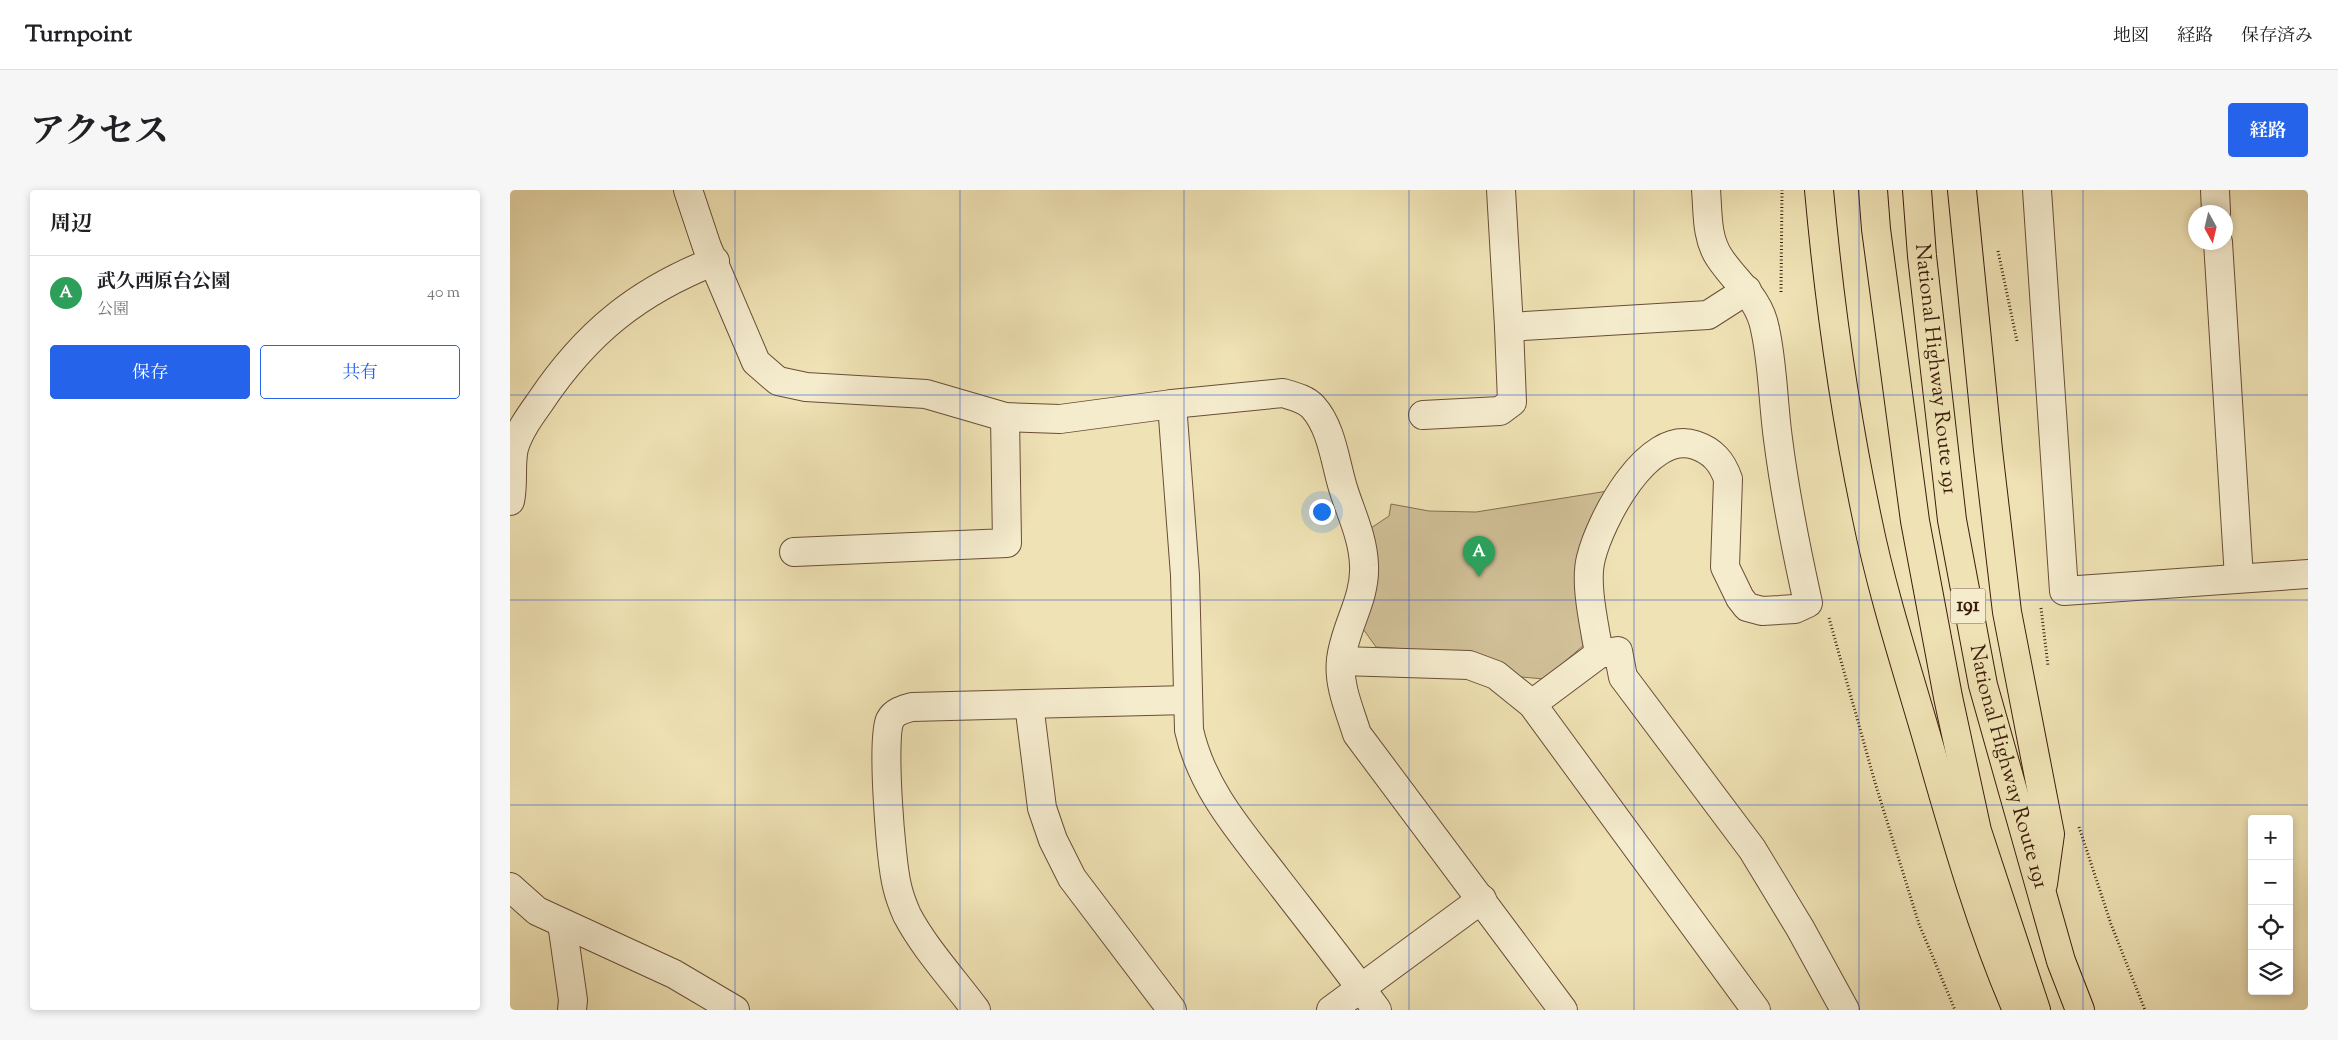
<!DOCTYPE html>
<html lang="ja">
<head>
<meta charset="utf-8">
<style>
  body { margin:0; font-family:"Sorts Mill Goudy","Noto Serif JP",serif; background:#f6f6f6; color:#202124 }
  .controls { position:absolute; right:15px; bottom:15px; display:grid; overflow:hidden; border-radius:5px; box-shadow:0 2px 8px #0003 }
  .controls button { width:45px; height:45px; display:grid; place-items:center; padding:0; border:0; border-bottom:1px solid #e0e0e0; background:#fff; color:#202124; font:25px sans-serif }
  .compass { position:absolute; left:1678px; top:15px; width:45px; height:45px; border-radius:50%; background:#fff; box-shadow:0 2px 8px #0003; rotate:172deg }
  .you { position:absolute; left:811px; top:321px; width:18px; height:18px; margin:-12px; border:4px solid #fff; border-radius:50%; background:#1a73e8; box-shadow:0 0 0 8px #1a73e833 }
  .badge { display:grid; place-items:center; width:32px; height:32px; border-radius:50%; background:#2563eb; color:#fff; font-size:16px; font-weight:700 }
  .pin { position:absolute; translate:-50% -41px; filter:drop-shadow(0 1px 2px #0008) }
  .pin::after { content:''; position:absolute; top:26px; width:18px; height:15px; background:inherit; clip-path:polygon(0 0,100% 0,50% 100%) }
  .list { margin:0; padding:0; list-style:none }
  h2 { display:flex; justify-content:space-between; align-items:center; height:65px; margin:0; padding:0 20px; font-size:21px }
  h2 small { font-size:16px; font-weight:400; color:#757577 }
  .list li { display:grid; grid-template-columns:32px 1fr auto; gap:15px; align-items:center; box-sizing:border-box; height:75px; padding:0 20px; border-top:1px solid #e0e0e0 }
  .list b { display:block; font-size:19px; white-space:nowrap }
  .list p { margin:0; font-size:16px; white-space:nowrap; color:#757577 }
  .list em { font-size:16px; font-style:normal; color:#757577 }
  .actions { display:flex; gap:10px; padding:15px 20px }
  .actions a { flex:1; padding:11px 0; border:1px solid #2563eb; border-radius:5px; text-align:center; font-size:18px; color:#2563eb }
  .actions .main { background:#2563eb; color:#fff }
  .icon { flex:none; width:28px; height:28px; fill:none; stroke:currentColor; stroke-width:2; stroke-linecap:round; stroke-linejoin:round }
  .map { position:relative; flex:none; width:1798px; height:820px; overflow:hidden; border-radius:5px }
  header { display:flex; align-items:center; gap:30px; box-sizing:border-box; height:70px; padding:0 25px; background:#fff; border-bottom:1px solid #e0e0e0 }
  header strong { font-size:24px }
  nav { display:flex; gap:28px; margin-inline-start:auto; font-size:18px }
  .intro { display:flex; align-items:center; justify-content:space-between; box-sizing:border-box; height:120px; padding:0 30px }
  h1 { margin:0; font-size:35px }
  .button { padding:12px 22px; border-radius:5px; background:#2563eb; color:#fff; font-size:18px; font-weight:700 }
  main { display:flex; gap:30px; padding:0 30px }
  aside { flex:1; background:#fff; border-radius:5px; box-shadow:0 2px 8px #0003 }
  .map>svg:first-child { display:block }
  .green { fill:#d1c098; stroke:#866e52 }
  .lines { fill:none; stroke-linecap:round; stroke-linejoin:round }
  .minor-casing { stroke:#694e37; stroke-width:30 }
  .highway-casing { stroke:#3c1c0d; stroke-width:30 }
  .path { stroke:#3c1c0d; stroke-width:3; stroke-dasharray:1 2.5; stroke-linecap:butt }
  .minor { stroke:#f5ecce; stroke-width:28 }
  .highway { stroke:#efe2b4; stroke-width:28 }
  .grid { fill:none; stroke:#1d4ed8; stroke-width:1; stroke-opacity:0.55 }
  .labels { text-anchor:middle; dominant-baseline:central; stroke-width:4; stroke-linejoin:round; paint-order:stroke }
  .shield { fill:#f5ecce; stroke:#745a47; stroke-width:1 }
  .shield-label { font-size:20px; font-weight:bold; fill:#3c1c0d }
  .street-label { font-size:21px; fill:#3c1c0d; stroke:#f5ecce }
</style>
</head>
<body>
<header>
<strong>Turnpoint</strong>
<nav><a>地図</a><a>経路</a><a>保存済み</a></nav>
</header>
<div class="intro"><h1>アクセス</h1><a class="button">経路</a></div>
<main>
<aside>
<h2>周辺<small></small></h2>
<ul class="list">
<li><span class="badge" style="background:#2e9e5b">A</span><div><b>武久西原台公園</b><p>公園</p></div><em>40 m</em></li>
</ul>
<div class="actions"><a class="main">保存</a><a>共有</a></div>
</aside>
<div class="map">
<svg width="1798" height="820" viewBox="0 0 1798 820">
  <rect width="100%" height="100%" fill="#efe2b4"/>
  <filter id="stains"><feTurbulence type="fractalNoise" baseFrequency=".004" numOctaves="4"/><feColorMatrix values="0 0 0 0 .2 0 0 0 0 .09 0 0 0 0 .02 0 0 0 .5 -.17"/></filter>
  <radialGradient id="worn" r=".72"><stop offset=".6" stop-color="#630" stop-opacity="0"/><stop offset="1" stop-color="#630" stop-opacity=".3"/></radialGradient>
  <path class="green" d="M1104 300 1080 450 1034 489 1011 487 990 473 953 463 866 457 851 436 861 338 879 326 881 314 919 321 966 322Z"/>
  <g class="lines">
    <g class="minor-casing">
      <g id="minor">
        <path d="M178 0 197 57 246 172 268 191 296 197 416 204 495 227 550 229 662 214 773 203C783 206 796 209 803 217 822 238 825 272 833 298 841 324 853 347 854 375 856 409 834 438 831 470 828 495 840 521 847 544L1053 820"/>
        <path d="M991 0 999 137 1198 125 1237 100"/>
        <path d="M1527 0 1554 401 1798 384"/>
        <path d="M1705 0 1706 22"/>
        <path d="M1708 52 1729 388"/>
        <path d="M662 214 675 385 679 540C692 599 731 642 767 689 801 733 835 776 867 820"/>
        <path d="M913 225 990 221 1002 212 999 137"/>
        <path d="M0 311C4 293 0 275 4 258 9 241 20 226 30 212 76 143 128 101 205 71"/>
        <path d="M284 362 497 353 495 227"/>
        <path d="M1089 464C1085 437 1074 394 1081 368 1090 331 1137 239 1185 255 1203 261 1212 272 1218 289L1215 377 1230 408 1237 417 1252 421 1285 419 1298 413C1286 359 1275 304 1268 249 1263 213 1263 175 1255 139 1249 107 1225 92 1209 67 1196 47 1198 22 1196 0"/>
        <path d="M831 471 959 475 986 485 1022 514 1246 820"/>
        <path d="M519 514 532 618 543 650 562 688 662 820"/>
        <path d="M1022 514 1089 464 1108 461 1113 487 1242 659 1290 738 1335 820"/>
        <path d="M0 697 27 721 164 784 225 820"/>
        <path d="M52 733 63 810 62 820"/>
        <path d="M466 820C443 789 415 759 397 725 393 716 389 705 387 696 381 672 371 549 380 530 384 522 394 519 402 517L678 510"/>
        <path d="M821 820 972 709"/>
      </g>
    </g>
    <g class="highway-casing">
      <g id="highway">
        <path d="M1309 0C1319 110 1334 220 1357 328 1373 407 1399 485 1421 562 1446 649 1471 737 1507 820"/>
        <path d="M1363 0 1366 39 1405 331 1438 507 1467 641 1526 820"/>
        <path id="s1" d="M1407 0 1412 66 1442 330 1473 495 1551 771 1570 820"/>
        <path d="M1452 0 1478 260 1497 422 1540 644 1533 694"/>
      </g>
    </g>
    <g class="path">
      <path d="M1488 61 1507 151"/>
      <path d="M1271 102 1272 0"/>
      <path d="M1531 418 1538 476"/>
      <path d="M1319 428 1366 596 1409 734 1445 820"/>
      <path d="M1569 637 1601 734 1635 820"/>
    </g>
    <use href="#minor" class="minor"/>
    <use href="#highway" class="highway"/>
  </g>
  <path class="grid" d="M225 0V820M450 0V820M674 0V820M899 0V820M1124 0V820M1349 0V820M1573 0V820M0 205H1798M0 410H1798M0 615H1798"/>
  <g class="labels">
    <rect class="shield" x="1440.5" y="398.5" width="35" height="35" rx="4"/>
    <g class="shield-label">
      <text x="1458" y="416">191</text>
    </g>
    <g class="street-label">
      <text stroke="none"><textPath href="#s1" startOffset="180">National Highway Route 191</textPath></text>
      <text stroke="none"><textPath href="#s1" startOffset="585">National Highway Route 191</textPath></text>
    </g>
  </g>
  <rect width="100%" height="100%" filter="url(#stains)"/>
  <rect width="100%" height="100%" fill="url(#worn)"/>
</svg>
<div class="controls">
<button>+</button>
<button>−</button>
<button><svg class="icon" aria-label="locate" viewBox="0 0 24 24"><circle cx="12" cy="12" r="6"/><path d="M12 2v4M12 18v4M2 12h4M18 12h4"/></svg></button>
<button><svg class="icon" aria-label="layers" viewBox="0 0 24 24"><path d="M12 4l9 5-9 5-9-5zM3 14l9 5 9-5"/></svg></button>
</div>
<svg class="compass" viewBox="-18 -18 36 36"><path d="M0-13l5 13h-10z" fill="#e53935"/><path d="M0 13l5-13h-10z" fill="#757577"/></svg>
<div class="you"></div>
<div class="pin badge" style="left:969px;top:387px;background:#2e9e5b">A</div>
</div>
</main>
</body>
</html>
